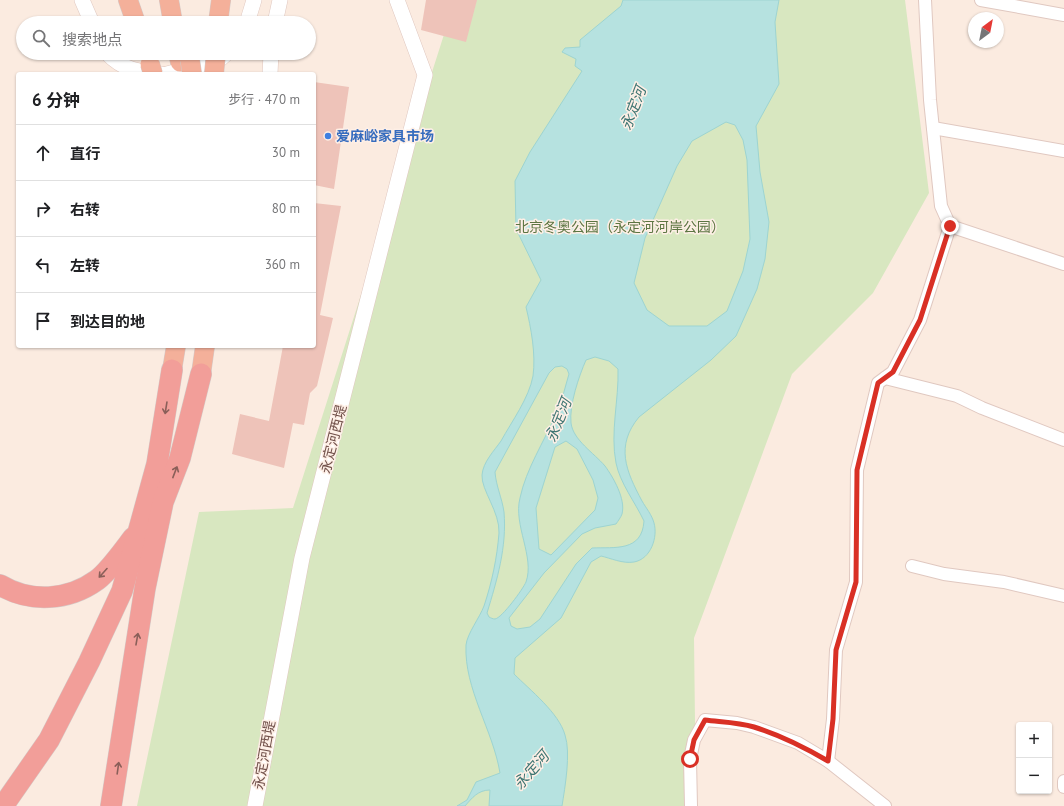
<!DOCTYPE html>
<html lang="zh">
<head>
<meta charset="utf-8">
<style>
  body { margin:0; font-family:"PT Sans","Noto Sans SC",sans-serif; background:#f6f6f6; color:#202124 }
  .controls { position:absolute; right:12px; bottom:12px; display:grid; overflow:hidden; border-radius:4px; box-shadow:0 1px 3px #0004 }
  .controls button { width:36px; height:36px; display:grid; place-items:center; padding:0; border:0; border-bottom:1px solid #e0e0e0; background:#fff; color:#202124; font:20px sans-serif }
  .compass { position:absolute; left:968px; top:12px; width:36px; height:36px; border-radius:50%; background:#fff; box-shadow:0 1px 3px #0004; rotate:32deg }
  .stop { position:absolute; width:12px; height:12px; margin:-9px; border:3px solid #d93025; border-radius:50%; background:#fff }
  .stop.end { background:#d93025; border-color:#fff; box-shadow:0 1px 4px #0008 }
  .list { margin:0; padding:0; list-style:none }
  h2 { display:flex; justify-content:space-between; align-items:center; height:52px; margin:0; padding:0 16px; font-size:17px }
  h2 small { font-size:13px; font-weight:400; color:#757577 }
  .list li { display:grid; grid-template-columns:26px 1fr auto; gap:12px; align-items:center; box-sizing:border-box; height:56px; padding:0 16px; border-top:1px solid #e0e0e0 }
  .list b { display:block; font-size:15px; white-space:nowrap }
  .list em { font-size:13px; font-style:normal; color:#757577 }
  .icon { flex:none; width:22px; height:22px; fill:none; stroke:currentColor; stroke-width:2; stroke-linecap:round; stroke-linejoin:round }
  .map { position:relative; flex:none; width:1064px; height:806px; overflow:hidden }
  .search { position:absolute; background:#fff; box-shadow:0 1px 3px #0004; left:16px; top:16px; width:300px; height:44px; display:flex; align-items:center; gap:10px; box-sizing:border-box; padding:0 14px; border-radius:22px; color:#757577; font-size:15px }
  .panel { position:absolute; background:#fff; box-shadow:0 1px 3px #0004; left:16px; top:72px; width:300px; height:276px; border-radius:4px }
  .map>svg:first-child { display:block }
  .green { fill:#d8e7c0 }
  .water { fill:#b6e2e0; stroke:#9dd4d1; fill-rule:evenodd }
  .building { fill:#eec3b9 }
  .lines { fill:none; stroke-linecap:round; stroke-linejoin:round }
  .minor-casing { stroke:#e0c8c0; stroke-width:14 }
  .tertiary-casing { stroke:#e0c8c0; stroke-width:16 }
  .trunk-casing { stroke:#d4cac8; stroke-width:20 }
  .motorway-casing { stroke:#d4cac8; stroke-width:22 }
  .minor { stroke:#fff; stroke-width:12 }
  .tertiary { stroke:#fff; stroke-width:15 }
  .trunk { stroke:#f4b09a; stroke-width:19 }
  .motorway { stroke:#f29e99; stroke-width:21 }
  .trunk-bridge-casing { stroke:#d4cac8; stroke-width:20; stroke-linecap:butt }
  .trunk-bridge { stroke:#f4b09a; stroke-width:19 }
  .oneway { stroke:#8a5f59 }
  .route { stroke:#d93025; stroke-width:5 }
  .shop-dot { fill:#3f7fe0; stroke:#feefe6; stroke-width:1.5 }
  .labels { text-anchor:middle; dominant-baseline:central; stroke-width:3; stroke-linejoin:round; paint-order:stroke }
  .shop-label { font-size:14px; font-weight:bold; fill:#366cbe; stroke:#feefe6; text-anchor:start }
  .park-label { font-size:14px; fill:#5c7542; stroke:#feefe6 }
  .street-label { font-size:14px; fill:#704f49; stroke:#feefe6 }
  .water-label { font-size:15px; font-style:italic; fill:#3e7572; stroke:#feefe6 }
</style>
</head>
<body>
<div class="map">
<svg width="1064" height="806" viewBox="0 0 1064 806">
  <rect width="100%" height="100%" fill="#fbebe0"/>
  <path class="green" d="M455 0H905L929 193 873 293 792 374 694 638 696 806H137L199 512 293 508Z"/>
  <path class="water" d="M623 0H779L775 22 779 84 756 126 760 172 769 222 765 259 757 289 736 336 711 360 639 417C615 446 626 471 642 501 646 508 652 515 654 523 658 537 651 559 634 562 623 564 610 558 601 556L591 562 561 618 515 658 514 674C530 690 559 713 565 735 571 753 565 787 562 806H489L490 790C478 790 472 798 465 806H457L467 800 476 782 500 773C493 730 464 689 466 645 467 634 480 617 484 606 492 582 497 558 499 533 500 512 481 490 482 475 483 462 494 451 501 441 512 421 529 398 533 376 536 354 531 328 526 307L541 280 516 229 515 181 530 152 582 71 575 66 576 59 562 52 565 48 580 47V40L621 6ZM726 122 735 125 743 140 747 160 750 239 743 271 727 311 707 326H669L647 310 634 283 645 238 677 166 692 141ZM595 357 609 361 618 369C619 400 610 432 616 463 620 483 635 502 644 521 642 552 615 547 592 548L576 564 540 619 530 627 517 629 511 626 509 618 544 573 582 534 595 528 616 524C618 521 621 517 622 514 626 499 613 477 605 466 594 453 573 440 571 423 569 405 579 376 586 360ZM562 366 567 369 569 374C565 387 562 402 556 414 544 442 526 469 520 498 513 525 535 557 526 582 523 589 502 618 495 619 493 619 491 618 489 617L487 613C497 580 507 547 504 512 502 498 496 486 495 472L549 373 555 367ZM566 441 577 449 593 480 598 498 595 510 551 555 539 549 536 508 555 447Z"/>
  <g class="building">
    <path d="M426 0H477L466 42 421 30Z"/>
    <path d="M314 82 349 87 334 189 314 185Z"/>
    <path d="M314 203 341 206 320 315 333 318 317 386 310 393 304 425 293 423 284 468 232 454 240 414 269 421 283 346H314Z"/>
  </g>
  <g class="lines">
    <g class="minor-casing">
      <g id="minor">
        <path d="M925 0 930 100 941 206 950 226 1064 264"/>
        <path d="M981 0 1064 15"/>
        <path d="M933 128 1064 151"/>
        <path d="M885 378 957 396 982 408 1064 440"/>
        <path d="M912 566 944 574 1004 582 1064 596"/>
        <path d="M828 761 833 719 836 650 856 582 857 470 878 383 893 372 920 320 950 226"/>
        <path d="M1064 781V787"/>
        <path d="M691 806 690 759 694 740 705 720 737 723 754 727 798 743 828 761 885 806"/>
      </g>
    </g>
    <g class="tertiary-casing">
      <g id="tertiary">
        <path d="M82 0 92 23"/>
        <path d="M247 23 254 0"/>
        <path d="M275 23 280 0"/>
        <path d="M107 53C123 70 139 72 161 74"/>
        <path d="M167 74 219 60 227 53"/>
        <path d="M270 74 271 53"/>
        <path d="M255 806 302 558 425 75 397 0"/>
      </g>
    </g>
    <g class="trunk-casing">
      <g id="trunk">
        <path d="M128 0 136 23"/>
        <path d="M169 0 173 23"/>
        <path d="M218 23 221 0"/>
        <path d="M178 53 180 62"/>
        <path d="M172 370 176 346"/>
        <path d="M201 374 205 346"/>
      </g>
    </g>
    <g class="motorway-casing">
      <g id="motorway">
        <path d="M0 585C30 603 68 601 97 580 109 571 123 551 133 538"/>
        <path d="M3 806 49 740 89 662 122 591 157 464 172 370"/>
        <path d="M111 806 145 588 163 502 180 458 201 374"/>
      </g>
    </g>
    <use href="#minor" class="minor"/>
    <use href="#tertiary" class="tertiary"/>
    <use href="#trunk" class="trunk"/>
    <use href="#motorway" class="motorway"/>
    <g class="trunk-bridge-casing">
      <g id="trunk-bridge">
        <path d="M190 60 192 74"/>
        <path d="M150 64 153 74"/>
        <path d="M214 74 216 53"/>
      </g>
    </g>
    <use href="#trunk-bridge" class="trunk-bridge"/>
  </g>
  <defs><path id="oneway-shaft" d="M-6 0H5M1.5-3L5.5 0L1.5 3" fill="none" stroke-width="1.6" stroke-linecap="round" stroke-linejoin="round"/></defs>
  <g class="oneway">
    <use href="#oneway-shaft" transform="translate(166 408) rotate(99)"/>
    <use href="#oneway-shaft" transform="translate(175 472) rotate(-69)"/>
    <use href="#oneway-shaft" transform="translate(103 573) rotate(132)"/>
    <use href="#oneway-shaft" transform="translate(137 639) rotate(-80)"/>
    <use href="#oneway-shaft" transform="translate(118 768) rotate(-82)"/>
  </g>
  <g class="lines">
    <path class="route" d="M690 759 694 740 705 720C721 722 738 722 754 727 780 735 804 747 828 761L833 719 836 650 856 582 857 470 878 383 893 372 920 320 950 226"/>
  </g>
  <circle class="shop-dot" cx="328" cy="136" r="4"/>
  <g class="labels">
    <g class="shop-label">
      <text x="336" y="136">爱麻峪家具市场</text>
    </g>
    <g class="park-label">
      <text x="620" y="227">北京冬奥公园（永定河河岸公园）</text>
    </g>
    <g class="street-label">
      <text transform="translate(333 439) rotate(-76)">永定河西堤</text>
      <text transform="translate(264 755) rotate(-80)">永定河西堤</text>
    </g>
    <g class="water-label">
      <text transform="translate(633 108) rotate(-69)">永定河</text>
      <text transform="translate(558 420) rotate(-68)">永定河</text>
      <text transform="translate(531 770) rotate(-49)">永定河</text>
    </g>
  </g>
</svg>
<div class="controls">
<button>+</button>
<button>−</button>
</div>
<svg class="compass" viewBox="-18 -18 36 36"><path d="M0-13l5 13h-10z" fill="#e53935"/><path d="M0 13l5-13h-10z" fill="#757577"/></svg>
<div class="stop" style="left:690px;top:759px"></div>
<div class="stop end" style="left:950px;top:226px"></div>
<div class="search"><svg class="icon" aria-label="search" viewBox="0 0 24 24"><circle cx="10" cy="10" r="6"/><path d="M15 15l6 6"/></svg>搜索地点</div>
<section class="panel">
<h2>6 分钟<small>步行 · 470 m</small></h2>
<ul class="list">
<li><svg class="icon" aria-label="ahead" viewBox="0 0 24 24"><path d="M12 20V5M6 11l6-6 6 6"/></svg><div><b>直行</b></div><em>30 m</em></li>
<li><svg class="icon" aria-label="right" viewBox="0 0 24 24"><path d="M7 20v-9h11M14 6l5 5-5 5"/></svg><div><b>右转</b></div><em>80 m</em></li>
<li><svg class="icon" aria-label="left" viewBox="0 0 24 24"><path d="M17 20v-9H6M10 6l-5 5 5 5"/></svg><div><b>左转</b></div><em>360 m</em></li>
<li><svg class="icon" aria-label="arrive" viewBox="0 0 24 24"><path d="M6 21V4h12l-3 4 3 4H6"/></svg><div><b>到达目的地</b></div></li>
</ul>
</section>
</div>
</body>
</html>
